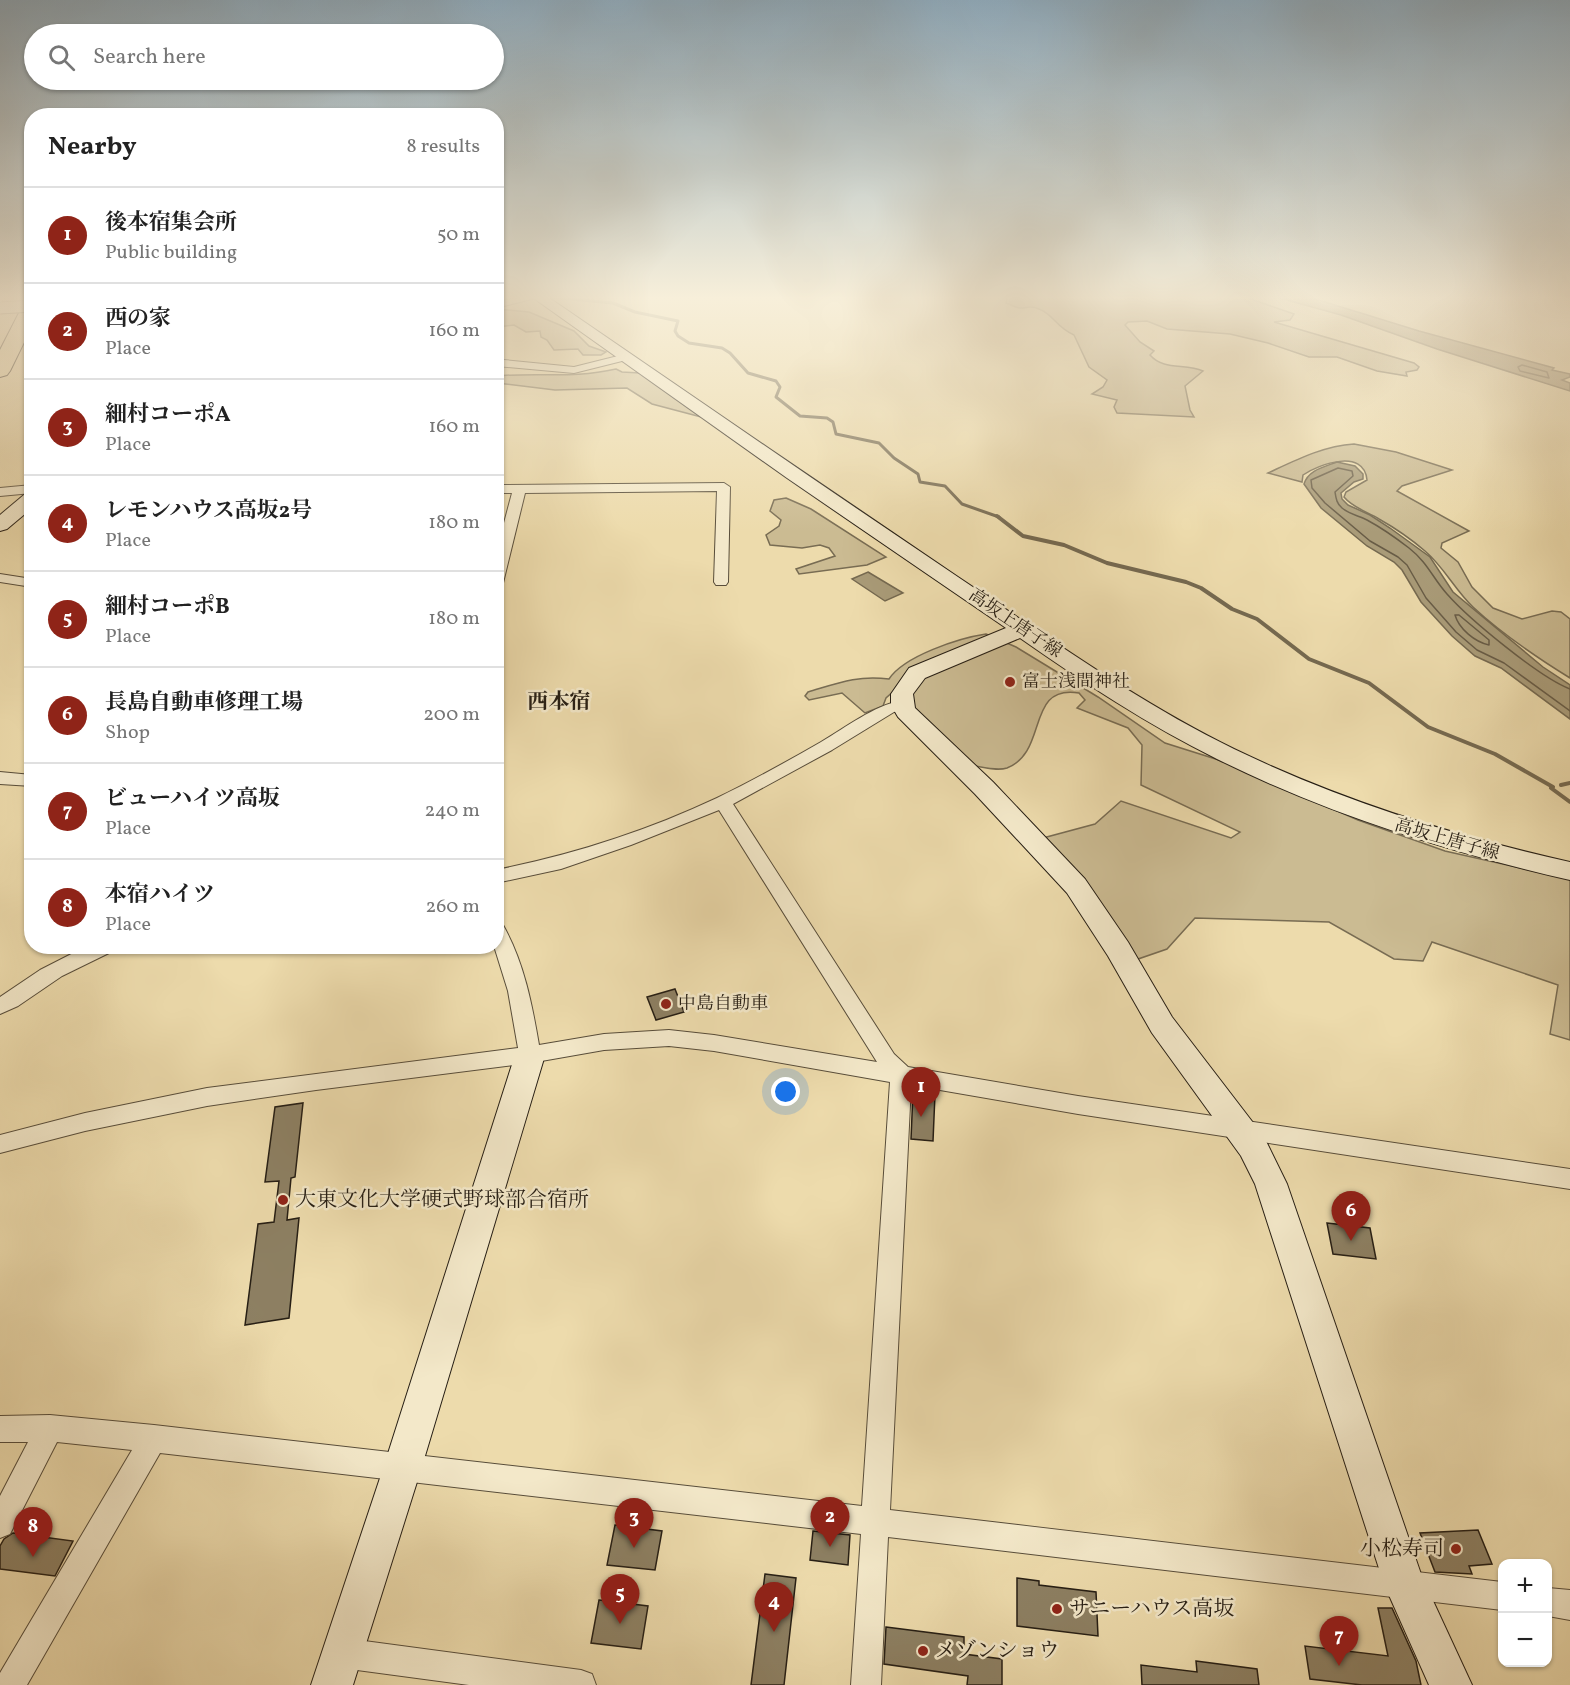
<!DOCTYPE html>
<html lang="en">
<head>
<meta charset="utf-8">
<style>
  body { margin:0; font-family:Vollkorn,"Noto Serif JP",serif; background:#f6f6f6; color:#222 }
  .controls { position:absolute; right:18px; bottom:18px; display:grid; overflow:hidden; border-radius:12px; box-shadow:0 2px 4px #0004 }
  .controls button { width:54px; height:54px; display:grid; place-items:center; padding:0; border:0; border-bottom:2px solid #e0e0e0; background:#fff; color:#222; font:30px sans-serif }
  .you { position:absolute; left:786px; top:1092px; width:21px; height:21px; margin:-15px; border:4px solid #fff; border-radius:50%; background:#1a73e8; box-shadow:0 0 0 9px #1a73e833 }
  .badge { display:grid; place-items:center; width:39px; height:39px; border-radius:50%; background:#8f2418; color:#fff; font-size:20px; font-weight:700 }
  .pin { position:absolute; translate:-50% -50px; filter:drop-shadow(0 2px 3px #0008) }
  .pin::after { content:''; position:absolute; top:32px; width:21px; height:18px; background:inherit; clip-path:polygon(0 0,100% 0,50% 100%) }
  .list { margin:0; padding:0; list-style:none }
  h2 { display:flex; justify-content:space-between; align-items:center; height:78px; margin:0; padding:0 24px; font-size:26px }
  h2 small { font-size:20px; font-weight:400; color:#767676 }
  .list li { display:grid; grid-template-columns:39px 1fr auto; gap:18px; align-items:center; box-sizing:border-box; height:96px; padding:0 24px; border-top:2px solid #e0e0e0 }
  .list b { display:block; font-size:22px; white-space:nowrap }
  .list p { margin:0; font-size:20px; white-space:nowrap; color:#767676 }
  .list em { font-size:20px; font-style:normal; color:#767676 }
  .icon { flex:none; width:33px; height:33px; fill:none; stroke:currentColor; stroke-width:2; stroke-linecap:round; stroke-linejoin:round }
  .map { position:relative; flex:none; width:1570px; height:1685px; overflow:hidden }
  .search { position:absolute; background:#fff; box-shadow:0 2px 4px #0004; left:24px; top:24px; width:480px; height:66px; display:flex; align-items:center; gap:15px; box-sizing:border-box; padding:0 21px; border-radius:33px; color:#767676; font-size:22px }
  .panel { position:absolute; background:#fff; box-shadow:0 2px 4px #0004; left:24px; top:108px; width:480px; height:846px; border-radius:24px }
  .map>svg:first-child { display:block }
  .green { fill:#cbbb92; stroke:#786c53; stroke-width:1.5 }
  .water { fill:#a99b78; stroke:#756950; stroke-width:1.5 }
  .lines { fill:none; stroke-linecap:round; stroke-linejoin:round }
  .shore { stroke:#685c46; stroke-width:1.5 }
  .stream-far1 { stroke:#756950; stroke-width:3 }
  .stream { stroke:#756950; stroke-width:4 }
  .building { fill:#8d8063; stroke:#261e14; stroke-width:1.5 }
  .street-casing { stroke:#584d3a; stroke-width:2 }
  .secondary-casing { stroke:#261e14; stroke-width:2 }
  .highway-casing { stroke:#261e14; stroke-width:2 }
  .street { fill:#f3e8c9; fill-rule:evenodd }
  .secondary { fill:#f3e8c9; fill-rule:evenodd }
  .highway { fill:#eddbac; fill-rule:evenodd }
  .street-bridge-casing { stroke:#584d3a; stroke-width:13; stroke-linecap:butt }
  .street-bridge { stroke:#f3e8c9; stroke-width:11 }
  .poi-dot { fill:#8f2418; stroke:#f3e8c9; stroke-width:2 }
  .labels { text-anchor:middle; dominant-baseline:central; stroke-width:5; stroke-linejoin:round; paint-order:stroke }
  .street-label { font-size:18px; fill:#261e14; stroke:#f3e8c9 }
  .poi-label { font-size:18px; fill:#261e14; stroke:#f3e8c9; text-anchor:start }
  .quarter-label { font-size:21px; font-weight:bold; fill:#261e14; stroke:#f3e8c9 }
  .near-poi-label { font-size:21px; fill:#261e14; stroke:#f3e8c9; text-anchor:start }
</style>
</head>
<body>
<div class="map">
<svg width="1570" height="1685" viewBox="0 0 1570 1685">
  <rect width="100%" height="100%" fill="#eddbac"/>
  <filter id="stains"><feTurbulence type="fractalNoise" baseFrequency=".00333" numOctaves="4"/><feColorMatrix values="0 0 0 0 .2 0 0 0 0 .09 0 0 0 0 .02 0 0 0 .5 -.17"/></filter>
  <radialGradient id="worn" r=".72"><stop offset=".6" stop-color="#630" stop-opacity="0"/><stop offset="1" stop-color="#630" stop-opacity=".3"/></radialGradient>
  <g class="green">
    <path d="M1005 297H1245L1294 314 1290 320 1274 322 1414 363 1419 367 1417 370 1406 372 1407 376 1377 371 1337 357H1309L1268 343 1230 334 1167 329 1147 321 1128 322 1125 325 1140 342 1154 351 1150 355C1164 371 1185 363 1203 371L1185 386 1190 410 1194 417 1117 413 1114 407 1117 400 1092 394 1103 387 1107 380 1089 367 1074 335C1056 327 1053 314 1039 309 1031 305 1028 308 1020 308 1016 308 1010 304 1006 303L1007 298Z"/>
    <path d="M497 309 529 312 574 331 589 346 606 352 601 355H583L578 349 554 350 547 340 541 337 540 331 526 332 514 325 497 327Z"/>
    <path d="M616 369 622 372 640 373 705 418 652 404 627 388 555 390 497 383 496 376C540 372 572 379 616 369Z"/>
    <path d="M1354 444 1396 452 1452 470 1402 486 1397 491 1469 531 1442 543 1441 548 1458 562 1472 587 1493 608 1522 619 1552 611 1561 612 1570 619V678C1536 657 1502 634 1473 607 1455 590 1444 567 1425 551 1411 539 1395 528 1379 519 1368 512 1353 508 1344 497L1346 492 1367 480C1364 448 1319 464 1303 475L1302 482 1268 473C1296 460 1323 446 1354 444Z"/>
    <path d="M786 498 811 509 886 557 867 565 799 574 796 569 835 556 829 548 820 545 802 548 770 545 766 535 779 526 781 520 770 511 774 500Z"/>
    <path d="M986 634 1016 647 1098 697 1165 743 1222 761 1358 820 1445 851 1570 879V1040L1550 1034 1558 985 1432 942 1423 961 1394 959 1329 922 1195 918 1167 949 1138 959 1043 838 1095 824 1121 801 1231 838 1240 832 1141 785 1142 745 1128 728 1077 708 1085 700 1079 693C1025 684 1049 752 1007 768 998 771 986 768 975 766L895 690 886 698 883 706 865 713 842 693 809 700 805 696 808 692C838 683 857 675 889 679 904 656 959 638 986 634Z"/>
  </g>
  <g class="water">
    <path d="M1276 297H1309L1419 331 1554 368 1552 370 1570 374V377L1562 380 1570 383V391L1437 349 1341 315Z"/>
    <path d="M1337 462 1355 466 1363 474V479L1354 482 1341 493 1342 499 1348 505 1370 515 1390 528 1430 557 1453 592 1543 667 1570 685V719L1501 668 1475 656 1452 636 1421 602 1402 570 1394 562 1367 546 1321 508 1304 484C1308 470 1324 467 1337 462Z"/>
    <path d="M868 572 903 593 885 601 852 579Z"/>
  </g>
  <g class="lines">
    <g class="shore">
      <path d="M1522 365 1547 372 1549 378 1520 371 1518 367Z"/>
      <path d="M1455 615H1459L1489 640V645C1475 642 1459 629 1455 615Z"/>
      <path d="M1570 689C1539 677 1469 619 1447 594 1432 577 1428 563 1409 548 1396 538 1382 528 1367 520 1359 516 1349 514 1342 508 1337 504 1336 499 1335 492L1353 476 1352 471 1338 468 1311 480 1312 488 1325 503 1370 541 1398 557 1407 565 1426 598 1456 632 1477 650 1504 663 1570 711"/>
    </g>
    <path class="stream-far1" d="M550 297 613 303 635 312 678 321 675 331 678 336 689 343 722 348 730 353 748 373 776 381 780 387 776 397 800 416 827 418 833 422 836 434 879 443 894 458 918 474 920 482 945 486 962 504 999 517"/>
    <g class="stream">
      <path d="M997 516 1023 536 1064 545 1107 563 1186 582 1201 588 1232 609 1257 619 1309 659 1369 683 1428 727 1495 754 1553 787"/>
      <path d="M1561 785 1570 783"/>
      <path d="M1551 788 1570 802"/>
    </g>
  </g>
  <g class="building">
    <path d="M675 989 684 1012 656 1020 647 997Z"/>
    <path d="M913 1092 935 1094 933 1141 911 1139Z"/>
    <path d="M303 1103 295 1177 291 1178 287 1220 299 1218 289 1318 245 1325 258 1224 274 1222 279 1181 265 1182 275 1107Z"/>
    <path d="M1327 1223 1370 1228 1376 1259 1333 1254Z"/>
    <path d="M615 1525 662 1531 655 1570 607 1565Z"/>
    <path d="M1478 1530 1492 1564 1469 1566 1472 1574 1435 1572 1420 1533Z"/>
    <path d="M813 1531 850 1535 848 1565 810 1560Z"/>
    <path d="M13 1533 73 1541 55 1576 0 1569V1546L4 1539Z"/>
    <path d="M765 1574 796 1578 784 1685H751Z"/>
    <path d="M1017 1578 1039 1581V1585L1096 1592 1098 1636 1017 1626Z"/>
    <path d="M599 1600 648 1606 641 1649 591 1643Z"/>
    <path d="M1378 1608H1392L1416 1661 1421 1685H1362L1310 1679 1305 1646 1388 1656Z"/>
    <path d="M886 1627 964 1637V1654L1002 1659V1685H967L968 1676 884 1664Z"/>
    <path d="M1196 1661 1257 1669 1259 1685H1142L1141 1665 1197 1672Z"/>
  </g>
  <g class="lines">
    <g class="street-casing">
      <g id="street">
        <path d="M522 297H540L496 308V302Z"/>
        <path d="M626 354 631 357 630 359 574 373 496 366V360H504L574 367Z"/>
        <path d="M724 483 730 487 728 582 726 585H716L714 582 717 491 525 493 503 583 496 587V553L512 493H496V485Z"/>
        <path d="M32 485V493L0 496V488Z"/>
        <path d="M0 574 32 579V587L0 582Z"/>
        <path d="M902 700 910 705 908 708 894 712 832 750 733 804 894 1054 908 1067 1078 1096 1570 1169V1189L1078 1114 911 1085 890 1510 1502 1582V1610L888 1537 881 1685H851L861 1534 160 1453 27 1685H0V1673L132 1450 57 1442 10 1534 0 1538V1496L28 1442H0V1416L50 1415 154 1425 862 1506 890 1082 714 1051 669 1046 604 1050 530 1063 316 1090 207 1106 85 1131 0 1153V1135L85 1113 207 1088 518 1048 508 991 494 946H496V923L503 925C524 962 532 1004 539 1045L604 1034 669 1030 714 1035 877 1062 719 810 631 845 561 869 496 883V870C572 855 647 831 717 798 752 781 788 761 821 742 848 726 872 707 902 700Z"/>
        <path d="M0 772 32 775V786L0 784Z"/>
        <path d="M87 946H115L113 951 62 976 18 1006 0 1014V997L40 970Z"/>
        <path d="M1548 1588 1570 1590V1620L1548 1616Z"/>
        <path d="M342 1638 581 1670 592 1674 596 1685H469L342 1668 331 1664 327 1653 331 1642Z"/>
      </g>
    </g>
    <g class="secondary-casing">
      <g id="secondary">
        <path d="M532 297H548C684 390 821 485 958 577 1048 637 1136 701 1234 749 1342 801 1454 836 1570 862V880C1448 852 1330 815 1217 759 1148 725 1083 682 1020 638L925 678 913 694 915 708 993 782 1085 879 1128 942 1172 1017 1264 1137 1287 1184 1422 1577 1472 1685H1429L1384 1584 1255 1184 1241 1156 1152 1033 1108 956 1067 893 975 794 898 717 891 705V694L909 668 1006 628 787 478Z"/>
        <path d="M32 493V508L7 529 0 531V515L25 494Z"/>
        <path d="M530 1043 541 1047 545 1055 422 1466 353 1685H311L384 1466 515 1055 519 1047Z"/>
      </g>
    </g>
    <g class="highway-casing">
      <path id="highway" d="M32 300V326L10 371 7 375 0 377V350L23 305 25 301Z"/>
    </g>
    <use href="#street" class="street"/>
    <use href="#secondary" class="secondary"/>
    <use href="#highway" class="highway"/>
    <g class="street-bridge-casing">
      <path id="street-bridge" d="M0 308 32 306"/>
    </g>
    <use href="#street-bridge" class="street-bridge"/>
  </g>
  <linearGradient id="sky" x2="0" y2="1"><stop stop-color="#8faabb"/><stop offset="0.56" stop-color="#f7efda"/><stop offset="1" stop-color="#f7efda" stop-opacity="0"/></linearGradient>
  <rect width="1570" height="532" fill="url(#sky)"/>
  <g class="poi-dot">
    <circle cx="1010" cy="682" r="6"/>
    <circle cx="666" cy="1004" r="6"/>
    <circle cx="283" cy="1200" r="6"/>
    <circle cx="1456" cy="1549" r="6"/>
    <circle cx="1057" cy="1609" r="6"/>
    <circle cx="923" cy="1651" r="6"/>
  </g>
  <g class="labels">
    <g class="street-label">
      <text transform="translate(1015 624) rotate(34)">高坂上唐子線</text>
      <text transform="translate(1447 840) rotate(16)">高坂上唐子線</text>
    </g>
    <g class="poi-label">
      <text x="1022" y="682">富士浅間神社</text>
      <text x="678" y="1004">中島自動車</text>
    </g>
    <g class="quarter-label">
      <text x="559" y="702">西本宿</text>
    </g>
    <g class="near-poi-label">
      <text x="295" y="1200">大東文化大学硬式野球部合宿所</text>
      <text x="1444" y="1549" text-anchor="end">小松寿司</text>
      <text x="1069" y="1609">サニーハウス高坂</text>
      <text x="935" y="1651">メゾンショウ</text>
    </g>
  </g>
  <rect width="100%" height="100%" filter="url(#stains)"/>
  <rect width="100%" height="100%" fill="url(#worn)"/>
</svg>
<div class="controls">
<button>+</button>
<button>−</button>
</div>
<div class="you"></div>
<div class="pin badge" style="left:921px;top:1117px">1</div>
<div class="pin badge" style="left:830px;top:1547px">2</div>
<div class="pin badge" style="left:634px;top:1548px">3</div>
<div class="pin badge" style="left:774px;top:1632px">4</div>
<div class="pin badge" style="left:620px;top:1624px">5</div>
<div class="pin badge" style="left:1351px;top:1241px">6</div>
<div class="pin badge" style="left:1339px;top:1666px">7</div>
<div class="pin badge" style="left:33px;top:1557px">8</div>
<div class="search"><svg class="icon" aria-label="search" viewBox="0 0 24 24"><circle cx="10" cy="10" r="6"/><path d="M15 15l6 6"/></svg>Search here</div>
<section class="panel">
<h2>Nearby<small>8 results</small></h2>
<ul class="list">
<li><span class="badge">1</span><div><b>後本宿集会所</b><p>Public building</p></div><em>50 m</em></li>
<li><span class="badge">2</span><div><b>西の家</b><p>Place</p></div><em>160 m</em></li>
<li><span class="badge">3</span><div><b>細村コーポA</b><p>Place</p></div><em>160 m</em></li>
<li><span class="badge">4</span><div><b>レモンハウス高坂2号</b><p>Place</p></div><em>180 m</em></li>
<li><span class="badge">5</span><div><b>細村コーポB</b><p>Place</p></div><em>180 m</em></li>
<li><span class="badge">6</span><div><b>長島自動車修理工場</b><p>Shop</p></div><em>200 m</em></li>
<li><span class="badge">7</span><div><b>ビューハイツ高坂</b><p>Place</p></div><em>240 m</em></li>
<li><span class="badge">8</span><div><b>本宿ハイツ</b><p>Place</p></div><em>260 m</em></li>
</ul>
</section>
</div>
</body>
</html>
